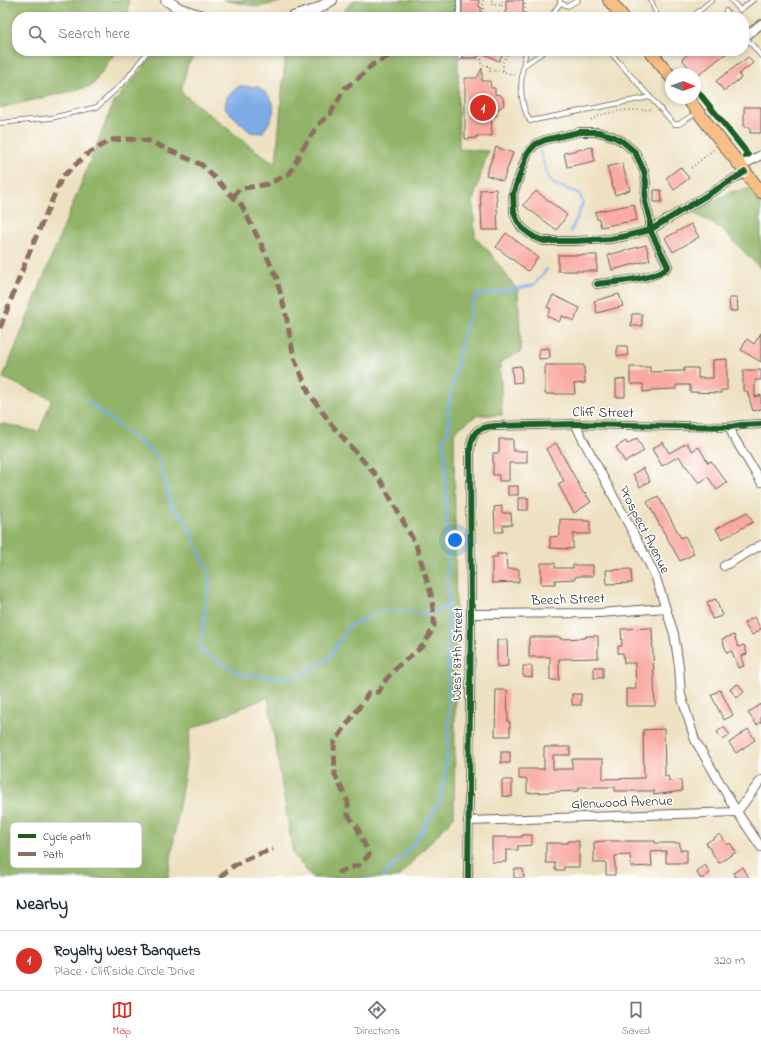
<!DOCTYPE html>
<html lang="en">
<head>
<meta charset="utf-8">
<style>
  body { margin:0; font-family:"Indie Flower",sans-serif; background:#f6f6f7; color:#1f2937 }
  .compass { position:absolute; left:665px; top:68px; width:36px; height:36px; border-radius:50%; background:#fff; box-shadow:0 2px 6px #0003; rotate:91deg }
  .you { position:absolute; left:455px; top:540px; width:14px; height:14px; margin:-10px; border:3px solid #fff; border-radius:50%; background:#1a73e8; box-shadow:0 0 0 6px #1a73e833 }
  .badge { display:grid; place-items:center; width:26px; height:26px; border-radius:50%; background:#d93025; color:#fff; font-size:13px; font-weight:700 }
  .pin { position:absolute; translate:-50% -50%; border:2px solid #fff; box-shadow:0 1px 4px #0006 }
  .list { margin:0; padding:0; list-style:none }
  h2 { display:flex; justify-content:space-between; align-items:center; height:52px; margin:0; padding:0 16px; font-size:17px }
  h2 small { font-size:13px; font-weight:400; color:#747a83 }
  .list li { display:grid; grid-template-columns:26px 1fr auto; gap:12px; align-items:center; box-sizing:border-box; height:60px; padding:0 16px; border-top:1px solid #e0e1e3 }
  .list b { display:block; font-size:15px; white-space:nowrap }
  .list p { margin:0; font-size:13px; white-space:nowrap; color:#747a83 }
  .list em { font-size:13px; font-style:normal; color:#747a83 }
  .icon { flex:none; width:22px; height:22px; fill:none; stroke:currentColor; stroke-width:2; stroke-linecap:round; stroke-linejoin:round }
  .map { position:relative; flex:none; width:761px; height:878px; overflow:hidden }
  .search { position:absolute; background:#fff; box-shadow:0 2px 6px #0003; left:12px; right:12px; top:12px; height:44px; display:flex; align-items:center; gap:10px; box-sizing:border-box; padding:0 14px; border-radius:16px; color:#747a83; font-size:15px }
  .sheet { height:112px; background:#fff }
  nav { display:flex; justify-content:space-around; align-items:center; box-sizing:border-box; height:56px; border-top:1px solid #e0e1e3; background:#fff; font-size:11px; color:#747a83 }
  nav a { display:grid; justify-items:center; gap:2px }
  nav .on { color:#d93025 }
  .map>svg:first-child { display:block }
  .forest { fill:#91b468; stroke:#566842 }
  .water { fill:#7cabe6; stroke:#4c6481 }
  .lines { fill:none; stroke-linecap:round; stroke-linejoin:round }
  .stream { stroke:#7cabe6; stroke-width:2.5 }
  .building { fill:#f9a9a2 }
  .service-casing { stroke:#666156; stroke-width:5.5 }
  .minor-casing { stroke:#666156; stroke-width:10 }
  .tertiary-casing { stroke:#666156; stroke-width:12 }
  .primary-casing { stroke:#666156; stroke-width:14 }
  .path { stroke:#666156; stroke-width:1.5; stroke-dasharray:1 3; stroke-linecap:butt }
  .service { stroke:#fff; stroke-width:4 }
  .minor { stroke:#fff; stroke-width:8 }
  .tertiary { stroke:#fff; stroke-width:10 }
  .primary { stroke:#f7be88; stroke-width:12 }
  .quiet { stroke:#8d6e63; stroke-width:5; stroke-dasharray:10 5; stroke-linecap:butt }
  .cycleway-casing { stroke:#fff; stroke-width:8 }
  .cycleway { stroke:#1b5e20; stroke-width:6 }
  .labels { text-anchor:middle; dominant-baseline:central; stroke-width:3; stroke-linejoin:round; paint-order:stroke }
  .street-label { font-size:14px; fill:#1c1c1c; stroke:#fff }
  .key { fill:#fff; stroke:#bbb; stroke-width:1 }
  .key-label { font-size:11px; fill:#1c1c1c }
</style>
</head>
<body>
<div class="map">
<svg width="761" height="878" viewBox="0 0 761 878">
  <rect width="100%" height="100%" fill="#fff"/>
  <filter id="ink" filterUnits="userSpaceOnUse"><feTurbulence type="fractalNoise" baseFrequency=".025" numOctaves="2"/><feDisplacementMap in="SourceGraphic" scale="8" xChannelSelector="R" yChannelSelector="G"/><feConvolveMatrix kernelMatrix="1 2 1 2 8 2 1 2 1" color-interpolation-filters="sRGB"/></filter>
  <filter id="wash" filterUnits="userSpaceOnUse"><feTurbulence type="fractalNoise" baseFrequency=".012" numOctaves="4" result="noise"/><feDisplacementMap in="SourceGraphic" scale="16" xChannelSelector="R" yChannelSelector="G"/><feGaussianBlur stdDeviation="0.9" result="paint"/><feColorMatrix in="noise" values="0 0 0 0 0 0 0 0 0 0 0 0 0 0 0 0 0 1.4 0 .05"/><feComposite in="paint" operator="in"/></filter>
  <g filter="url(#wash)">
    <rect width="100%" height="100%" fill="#eee1c1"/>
    <g class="forest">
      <path d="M0 0H129L128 17H17V51H116L92 86 0 108Z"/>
      <path d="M224 0H287L259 7Z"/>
      <path d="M354 0H457L458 17H336L341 14Z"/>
      <path d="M157 51H199L188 64 181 92 251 147 276 164 285 58 289 51H458L459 149 488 151 473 201 475 237 481 244 488 250 518 291 521 352 500 362 502 415H477L454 432 456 627 454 817 397 878H313L293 854 268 697 191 729 168 878H0V423L39 432 52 399 3 378 113 104Z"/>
      <path d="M752 188 761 200V269L722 229 694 213 720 197 731 192Z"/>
    </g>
    <path class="water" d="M239 86 259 87C263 91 268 95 271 99 278 110 269 124 262 133L250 132 225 108 227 97Z"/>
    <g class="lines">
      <g class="stream">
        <path d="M540 152 548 177 555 185 579 193 583 202 579 213 571 231"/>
        <path d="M86 400 158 457 171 506 184 518 210 574 200 650 240 674 294 679 329 658 348 627 385 609 422 614 448 607"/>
        <path d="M382 878C398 860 418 844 427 821 429 816 435 814 435 808 447 796 449 732 449 713 449 700 448 686 448 673 448 595 448 517 444 439L448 433 449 418 448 411 453 383 466 323 470 317 471 304 477 296 534 285 547 269"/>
      </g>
    </g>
    <g id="blocks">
      <g class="building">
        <path d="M462 0H479V7H481V17H462Z"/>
        <path d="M506 0H523V17H502L506 10Z"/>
        <path d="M464 51H478V58H463Z"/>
        <path d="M479 51H504L499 61Z"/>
        <path d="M692 51H729L696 77 695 74H694L682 59Z"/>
        <path d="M748 57 753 63 739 74 741 78 724 91 716 81Z"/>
        <path d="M482 68V81H490L491 88H495V94L500 95 503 98 504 105 500 108 496 110V116H491L492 136H476V138L465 139V78H477Z"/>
        <path d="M744 107H761V133H750V127H744Z"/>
        <path d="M496 147 513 153 503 181 486 175Z"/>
        <path d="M592 147 595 161 567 167 564 153Z"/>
        <path d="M622 163 630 190 615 195 607 167Z"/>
        <path d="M680 167 689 178 674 190 666 178Z"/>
        <path d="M496 189 498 230H482L480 190Z"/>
        <path d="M654 190H661L662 202H654Z"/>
        <path d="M536 191 567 215 557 230 523 205Z"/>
        <path d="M634 204 637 220 601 227 599 219H597L595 212Z"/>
        <path d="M691 224 699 237 673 252 665 238Z"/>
        <path d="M506 233 538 257 528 271 496 247Z"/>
        <path d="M646 245 650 260 612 270 608 255Z"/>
        <rect x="558" y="255" width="39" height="16"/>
        <path d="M619 294 623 306 597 313 594 301Z"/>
        <path d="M553 295 580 308 574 321 562 316 559 322 547 316 551 309 547 307Z"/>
        <path d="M729 298H737L738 311H730Z"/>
        <path d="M632 314H642V326H631Z"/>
        <path d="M761 333V362L741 350 747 339 754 344Z"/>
        <path d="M617 346H627L628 356H617Z"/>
        <path d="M549 348 550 358 539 359V349Z"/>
        <path d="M727 359V390H721V393L690 392V385H676V389L651 390V391L643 392V384H630V367H650V372L684 371V368H698V378H713V360Z"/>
        <path d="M545 365H584L585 383 574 384 575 394H545Z"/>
        <path d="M521 366 522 382 513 383 512 367Z"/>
        <path d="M743 370H761V380H755V397L761 395V409L753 411 747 391H743Z"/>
        <path d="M625 379V397H616V380Z"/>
        <path d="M637 438 644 451 625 462 616 447 626 441 627 444Z"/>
        <path d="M499 439H513V451H527V463H509V481H499V475H493V453H499Z"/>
        <path d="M663 442 669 453 687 443 692 451 699 447 708 463 711 461 727 483 717 490 708 477 699 483 686 466H685L679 456 662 466 652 449Z"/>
        <path d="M556 443 584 494 585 493 591 502 574 513 558 484 564 481 546 449Z"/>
        <path d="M643 468 650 481 640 487 633 474Z"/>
        <rect x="508" y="486" width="10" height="9"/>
        <path d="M658 496 681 538 685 536 694 554 680 561 647 502Z"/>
        <rect x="518" y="498" width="10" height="12"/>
        <path d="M502 506V513H511L512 525H503V532H495L494 507Z"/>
        <path d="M747 512 753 522 722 539 716 529Z"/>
        <path d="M560 519 584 520V521H590V534H573V549L550 548V537L560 536Z"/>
        <path d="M497 554H506L507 569H519V582L492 583V557H497Z"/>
        <path d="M541 563H555V568H573V565H593V576H580L575 577V579L555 580V584H541Z"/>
        <path d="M631 569 632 583 607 584 606 570Z"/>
        <path d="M716 599 722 616 712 619 707 602Z"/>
        <path d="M754 617 761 629 752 635 744 623Z"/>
        <path d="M652 628 655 706H626V689H636L635 663H624L623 653H618V646H622L621 629Z"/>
        <path d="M734 635 738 647 744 645 747 654 741 656 744 666 738 668 732 651 727 653 722 639Z"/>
        <path d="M586 636H598V658L559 659V680H550V657H529V637H560V639L586 638Z"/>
        <path d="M497 640H507L508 666 497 667Z"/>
        <path d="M523 666H532V677L523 676Z"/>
        <rect x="594" y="667" width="9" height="11"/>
        <path d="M738 684 744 692 737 698 730 689Z"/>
        <path d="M496 690H507L508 722H510V736H495Z"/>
        <path d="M720 690 733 715 724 720 711 695Z"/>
        <rect x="572" y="694" width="9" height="11"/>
        <path d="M761 704V722L757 725 748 713Z"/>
        <path d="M724 727 730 735 723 740 717 732Z"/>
        <path d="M664 729 665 776H668L669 781 681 780 682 791 654 795V791H615V787H579V791L527 793V779H519V769H544V747H570V755H553V769H572V759H603V779L644 778 643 730Z"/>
        <path d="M748 729 755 740 736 753 729 743Z"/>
        <rect x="501" y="752" width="9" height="11"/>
        <path d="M502 780H512V797L502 796Z"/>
        <path d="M720 834 727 845 730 843 736 852 719 863 706 843Z"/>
        <path d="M522 835H532V845L518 846V850H506V862H492V837H522Z"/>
        <path d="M568 841H579V867H564V870H555V863H546V843H568Z"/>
        <path d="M604 841H655V843H680V850H687V863H666V851L651 852 652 866 631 867 630 855 615 856V875H606V863H594V842Z"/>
        <path d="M705 865 710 873 703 878H700L696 871Z"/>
        <path d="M743 867 749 878H736L733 873Z"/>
        <path d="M514 869H523L524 878H514Z"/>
      </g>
    </g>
  </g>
  <g filter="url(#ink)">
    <use href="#blocks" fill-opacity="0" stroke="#666156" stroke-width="1"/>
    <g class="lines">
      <g class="service-casing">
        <g id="service">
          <path d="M459 0V17"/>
          <path d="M651 0 653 6 658 17"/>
          <path d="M731 0 740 10 753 0"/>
          <path d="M560 3 568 6 578 0"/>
          <path d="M726 11 730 17"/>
          <path d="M174 17 180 9"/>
          <path d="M551 17 560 3V0"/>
          <path d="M692 17 712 0"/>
          <path d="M745 36 761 56"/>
          <path d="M460 51V58"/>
          <path d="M526 51C521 74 517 100 530 121L650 97"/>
          <path d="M609 51 674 124H679L696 113"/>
          <path d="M523 66 545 51"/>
          <path d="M0 123 51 118 97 107 126 80 148 51"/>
        </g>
      </g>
      <g class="minor-casing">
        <g id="minor">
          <path d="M745 37 761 24"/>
          <path d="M741 166 761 155"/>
          <path d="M597 284C613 282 659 279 668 266L650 230V220L645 202 646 182 644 171 635 152 622 141 612 136 598 132H579L545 140 536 144 531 149 527 155 513 194 514 212 517 220 522 228 534 237 544 241H575L610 239 626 236 650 230 745 172"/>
          <path d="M576 424 580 434 646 557 656 578 674 634 679 666 681 695 695 740 737 812 761 847"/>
          <path d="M730 427 733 436 761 482"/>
          <path d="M724 566 761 545"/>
          <path d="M471 614 600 613 665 608"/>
          <path d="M468 821 737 812 761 780"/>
          <path d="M468 878 471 614 470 450C472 432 476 428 494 426L576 424 730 427 741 425 761 424"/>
        </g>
      </g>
      <g class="tertiary-casing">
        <g id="tertiary">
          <path d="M166 0 180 9 205 17"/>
          <path d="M293 17 315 10 332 0"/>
        </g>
      </g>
      <g class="primary-casing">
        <g id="primary">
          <path d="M609 0 623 17"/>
          <path d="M650 51 671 77"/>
          <path d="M687 98 761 192"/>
        </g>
      </g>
      <g class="path">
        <path d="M492 0V5H502"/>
        <path d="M525 0V17"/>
        <path d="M483 17V0"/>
        <path d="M497 17 502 8V0"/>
        <path d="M481 51V65L490 66V71H503"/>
        <path d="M509 51 503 62V71L515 76"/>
        <path d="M591 120C603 112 622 110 637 110 643 110 646 111 652 109"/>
        <path d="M691 168 714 149"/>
      </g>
      <use href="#service" class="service"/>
      <use href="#minor" class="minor"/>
      <use href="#tertiary" class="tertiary"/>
      <use href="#primary" class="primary"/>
      <g class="quiet">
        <path d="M233 197 239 189 268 184 290 173 303 148 318 125 331 113 345 88 360 77 372 65 391 55 395 51"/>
        <path d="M0 328 27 258 62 177 86 155 110 140 134 139 149 141 202 165 242 206 262 246 276 276 286 315 294 358 309 393 331 424 381 481 416 545 431 594 434 616V626L424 645 398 666 384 682 379 692 369 693 334 743 335 775 348 802V815L357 827 369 855 359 865 339 872 338 878"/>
        <path d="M220 878C233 862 254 856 273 849"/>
      </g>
      <g class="cycleway-casing">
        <g id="cycleway">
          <path d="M695 88 744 149 747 154 745 156 748 155 747 154"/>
          <path d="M597 284C613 282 659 279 668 266L650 230V220L645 202 646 182 644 171 635 152 622 141 612 136 598 132H579L545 140 536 144 531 149 527 155 513 194 514 212 517 220 522 228 534 237 544 241H575L610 239 626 236 650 230 745 172"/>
          <path d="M468 878 471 614 470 450C472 432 476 428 494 426L576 424 730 427 741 425 761 424"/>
        </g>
      </g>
      <use href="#cycleway" class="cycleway"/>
    </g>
  </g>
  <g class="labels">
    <g class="street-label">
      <text transform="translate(603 413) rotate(1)">Cliff Street</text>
      <text transform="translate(644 530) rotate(63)">Prospect Avenue</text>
      <text transform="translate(568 600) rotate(-2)">Beech Street</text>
      <text transform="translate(458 654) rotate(-89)">West 87th Street</text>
      <text transform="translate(622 803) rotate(-2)">Glenwood Avenue</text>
    </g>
  </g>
  <rect x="10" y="822" width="132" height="46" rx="6" class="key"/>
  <rect x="18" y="834" width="18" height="4" fill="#1b5e20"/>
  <rect x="18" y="852" width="18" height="4" fill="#8d6e63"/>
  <g class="key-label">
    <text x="43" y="840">Cycle path</text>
    <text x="43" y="858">Path</text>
  </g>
</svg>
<svg class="compass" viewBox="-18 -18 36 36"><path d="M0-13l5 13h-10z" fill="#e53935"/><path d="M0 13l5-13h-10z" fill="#747a83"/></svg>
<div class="you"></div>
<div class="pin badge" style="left:483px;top:108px">1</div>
<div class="search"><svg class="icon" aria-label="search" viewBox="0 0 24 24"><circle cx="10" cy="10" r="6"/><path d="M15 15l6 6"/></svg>Search here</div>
</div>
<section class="sheet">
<h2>Nearby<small></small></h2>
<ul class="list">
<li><span class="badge">1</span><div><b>Royalty West Banquets</b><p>Place · Cliffside Circle Drive</p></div><em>320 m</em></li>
</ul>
</section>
<nav>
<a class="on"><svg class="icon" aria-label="map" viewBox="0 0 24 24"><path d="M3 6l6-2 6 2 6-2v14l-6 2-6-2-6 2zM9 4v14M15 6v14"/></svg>Map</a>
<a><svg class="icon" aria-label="directions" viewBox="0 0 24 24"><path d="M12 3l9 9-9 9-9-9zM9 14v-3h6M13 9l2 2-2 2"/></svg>Directions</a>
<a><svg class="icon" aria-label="saved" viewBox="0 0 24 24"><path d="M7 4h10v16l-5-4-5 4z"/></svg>Saved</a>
</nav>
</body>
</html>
